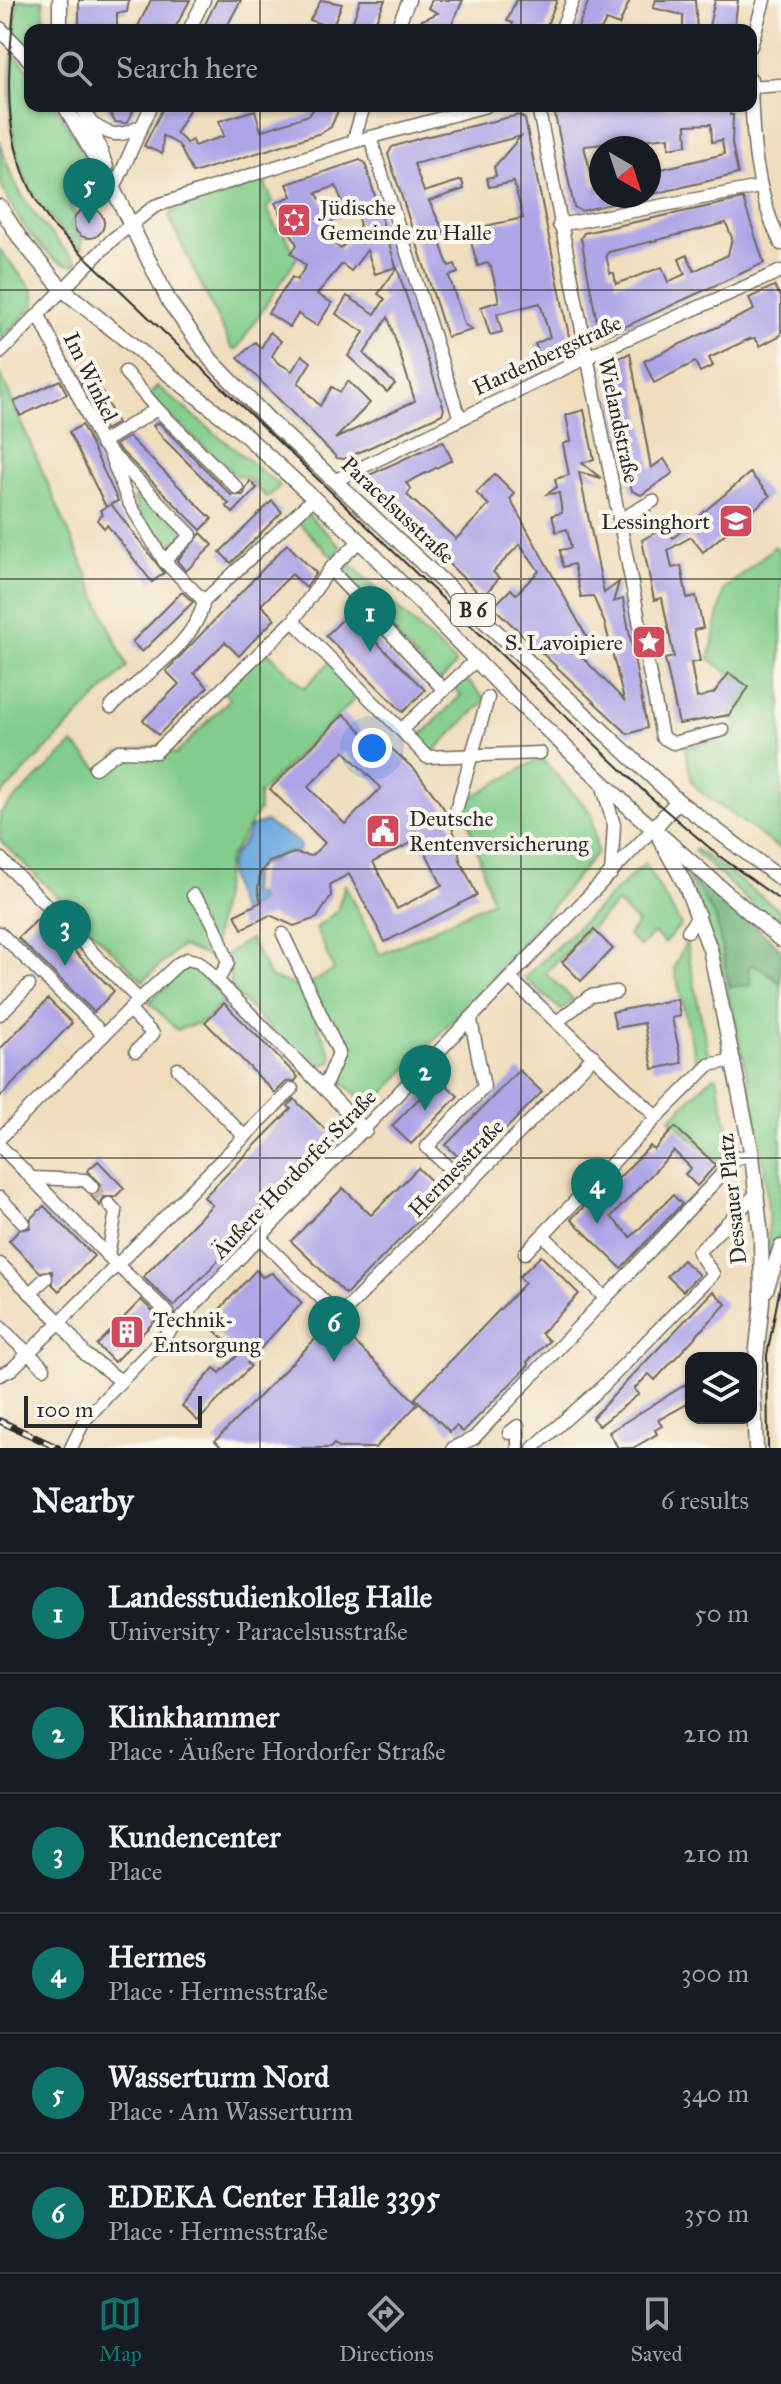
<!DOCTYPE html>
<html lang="en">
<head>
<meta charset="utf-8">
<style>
  body { margin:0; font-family:"IM FELL Great Primer",serif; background:#20242c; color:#f1f3f6 }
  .controls { position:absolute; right:24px; bottom:24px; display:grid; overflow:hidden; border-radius:16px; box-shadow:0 2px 6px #0004 }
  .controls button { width:72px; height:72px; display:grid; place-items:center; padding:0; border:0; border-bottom:2px solid #363941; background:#171b24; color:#f1f3f6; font:40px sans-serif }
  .compass { position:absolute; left:589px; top:136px; width:72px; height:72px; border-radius:50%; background:#171b24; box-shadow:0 2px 6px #0004; rotate:141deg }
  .scale { position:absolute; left:24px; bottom:20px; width:178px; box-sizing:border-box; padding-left:8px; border:4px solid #2b2b2b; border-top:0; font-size:22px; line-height:28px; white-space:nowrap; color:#2b2b2b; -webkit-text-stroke:6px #fbf7ec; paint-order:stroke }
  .you { position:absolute; left:372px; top:748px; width:28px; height:28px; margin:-20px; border:6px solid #fff; border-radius:50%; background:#1a73e8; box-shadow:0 0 0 12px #1a73e833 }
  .badge { display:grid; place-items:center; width:52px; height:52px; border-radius:50%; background:#0f766e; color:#fff; font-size:26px; font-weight:700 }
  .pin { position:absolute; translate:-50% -66px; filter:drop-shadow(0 2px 4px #0008) }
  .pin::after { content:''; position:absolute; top:42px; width:28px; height:24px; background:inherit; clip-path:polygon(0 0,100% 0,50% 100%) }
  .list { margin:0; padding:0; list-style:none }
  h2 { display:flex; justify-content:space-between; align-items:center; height:104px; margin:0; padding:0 32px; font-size:34px }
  h2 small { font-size:26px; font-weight:400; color:#9ea1a6 }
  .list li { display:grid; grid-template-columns:52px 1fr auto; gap:24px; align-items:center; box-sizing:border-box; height:120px; padding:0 32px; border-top:2px solid #363941 }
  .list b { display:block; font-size:30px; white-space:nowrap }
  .list p { margin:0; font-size:26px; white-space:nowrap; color:#9ea1a6 }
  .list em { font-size:26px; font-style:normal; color:#9ea1a6 }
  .icon { flex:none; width:44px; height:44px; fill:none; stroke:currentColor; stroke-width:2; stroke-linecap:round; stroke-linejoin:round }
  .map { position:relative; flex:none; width:781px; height:1448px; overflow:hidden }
  .search { position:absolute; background:#171b24; box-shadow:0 2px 6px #0004; left:24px; right:24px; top:24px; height:88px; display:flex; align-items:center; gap:20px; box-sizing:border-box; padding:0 28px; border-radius:16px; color:#9ea1a6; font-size:30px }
  .sheet { height:824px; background:#171b24 }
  nav { display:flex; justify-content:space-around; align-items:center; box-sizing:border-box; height:112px; border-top:2px solid #363941; background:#171b24; font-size:22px; color:#9ea1a6 }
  nav a { display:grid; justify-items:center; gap:4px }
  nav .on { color:#0f766e }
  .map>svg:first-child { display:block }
  .green { fill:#82cd8b; stroke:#567c5b; stroke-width:2 }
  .forest { fill:#69b077; stroke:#4a6e51; stroke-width:2 }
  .water { fill:#6eaadf; stroke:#4c6a85; stroke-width:2 }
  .building { fill:#aea5e7; fill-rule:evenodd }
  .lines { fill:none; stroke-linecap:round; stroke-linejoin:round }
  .minor-tunnel { stroke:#c8b99f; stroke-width:12; stroke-dasharray:12 6; stroke-linecap:butt }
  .minor-casing { stroke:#70695e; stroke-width:15 }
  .major-casing { stroke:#70695e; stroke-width:17 }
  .minor { stroke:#fff; stroke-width:12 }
  .major { stroke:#fff; stroke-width:14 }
  .tram { stroke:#2b2b2b; stroke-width:2 }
  .rail-casing { stroke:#2b2b2b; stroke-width:7 }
  .rail { stroke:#fbf7ec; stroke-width:4; stroke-dasharray:12; stroke-linecap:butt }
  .grid { fill:none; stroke:#2b2b2b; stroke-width:2; stroke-opacity:0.55 }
  .labels { text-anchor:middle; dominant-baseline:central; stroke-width:8; stroke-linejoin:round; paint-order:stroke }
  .shield { fill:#fbf7ec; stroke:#696865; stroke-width:2 }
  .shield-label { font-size:20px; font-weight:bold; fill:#2b2b2b }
  .poi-label { font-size:22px; fill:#2b2b2b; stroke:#fbf7ec; text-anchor:start }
  .street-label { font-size:22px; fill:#2b2b2b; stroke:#fbf7ec }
</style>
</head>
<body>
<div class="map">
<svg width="781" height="1448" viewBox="0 0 781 1448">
  <rect width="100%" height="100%" fill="#fbf7ec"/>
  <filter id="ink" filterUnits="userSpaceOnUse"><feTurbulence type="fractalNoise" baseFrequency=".0125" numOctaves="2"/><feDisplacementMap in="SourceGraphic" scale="16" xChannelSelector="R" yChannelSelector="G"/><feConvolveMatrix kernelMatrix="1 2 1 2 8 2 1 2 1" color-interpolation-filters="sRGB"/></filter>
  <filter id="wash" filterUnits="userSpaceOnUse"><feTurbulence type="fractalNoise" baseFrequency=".006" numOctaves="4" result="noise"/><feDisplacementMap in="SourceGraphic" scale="32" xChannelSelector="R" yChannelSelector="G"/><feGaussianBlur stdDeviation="1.8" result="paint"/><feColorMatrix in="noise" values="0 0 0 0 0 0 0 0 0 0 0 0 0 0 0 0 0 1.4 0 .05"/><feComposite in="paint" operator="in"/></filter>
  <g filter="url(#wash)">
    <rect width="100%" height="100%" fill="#efddbc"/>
    <g class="green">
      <path d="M18 0H43L45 30H30V51L14 33Z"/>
      <path d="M12 53 30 71V106H56L104 189 70 205 75 215 70 225 77 233 75 237 83 238 81 251C16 189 4 141 12 53Z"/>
      <path d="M0 140C12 193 41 226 79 263 51 275 9 208 1 184 0 172 0 153 0 140Z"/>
      <path d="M264 182 273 201 267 208 277 230 282 228 297 258 236 350 232 349 169 218 171 212Z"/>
      <path d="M0 250 34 292 35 305 0 340Z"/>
      <path d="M0 373 127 667 0 796Z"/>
      <path d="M157 386 280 486 267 498 248 478 235 475 148 397Z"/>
      <path d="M144 491 185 533 163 554 133 500Z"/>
      <path d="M303 510 341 547 333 558 295 519Z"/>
      <path d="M775 546 781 554V850L701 792 692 782 685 748 736 735 731 712 748 687 709 659 724 590Z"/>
      <path d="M349 563 455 662 454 667 438 683 339 572Z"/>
      <path d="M265 649 304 688 331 661 362 692 259 794V810L228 860 211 958 181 946 143 981 0 840V813L73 744 101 771 118 753 164 745 175 755 230 699 222 690Z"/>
      <path d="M466 679 486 700 431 754 417 740 461 695 454 687Z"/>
      <path d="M541 758 592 814 597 852 500 970 384 1093 365 1102 341 1081 347 1057 309 984 334 970 316 928 337 911 345 885 380 955 492 901 463 802Z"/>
      <path d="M696 849 781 911V931L694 851Z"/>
      <path d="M685 861 716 919 730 987 754 963 781 983V1230L772 1252 768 1251C771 1183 757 1118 742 1052 727 987 713 926 682 866Z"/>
      <path d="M645 863 681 925 664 943 654 933 640 947 628 935 638 923 617 903 545 973 573 999 561 1010 524 978Z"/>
      <path d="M250 939 270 977 299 987 333 1057 330 1063 314 1066 276 1035 231 988 227 953Z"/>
      <path d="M686 942 709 1058 696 1061 674 967Z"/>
      <path d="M190 964 225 1000 202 1022 177 1030 149 1002Z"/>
      <path d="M713 1076 717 1077 733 1153 719 1163 670 1119Z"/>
    </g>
    <path class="forest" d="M691 867 781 949V983L754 964 748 968 752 985 730 987 716 919 688 872Z"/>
    <path class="water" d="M266 822C277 832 289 833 300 844L299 852 284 853 263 865 260 863 252 876 251 894H257L260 902 240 911C236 898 224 874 231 860 238 846 244 847 250 827Z"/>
    <g id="blocks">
      <g class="building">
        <path d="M79 0H129L127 12 117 13V30H79Z"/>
        <path d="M151 0H190L174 30H136Z"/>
        <path d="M217 0H241L225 30H202Z"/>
        <path d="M321 0 342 4 332 28 310 20Z"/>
        <path d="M360 0H385L372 30H350Z"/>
        <path d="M432 0H463L450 28 422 30 418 26 420 21 438 13 428 8Z"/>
        <path d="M516 0H557L545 30H511L513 23 507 21Z"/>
        <path d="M589 0H630L619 25 606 20 601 30H577Z"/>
        <path d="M656 0H695L697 30H683V15L653 8Z"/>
        <path d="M715 0H738L734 30H708Z"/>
        <path d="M106 106H136L127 123 115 122Z"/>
        <path d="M164 106H191L176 133 187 143 192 140 194 146 224 136 219 121 255 110 261 131 309 115 316 106H340L331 127 321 133 193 173 179 145 163 136 162 154 144 146Z"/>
        <path d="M729 106 730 115H733L732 144 738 174 649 195V172L724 154 722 140 712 142 711 124 686 125 687 145 669 148V137L584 146 594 186 601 184V196H629V200L581 211 574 207 555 115 560 109Z"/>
        <path d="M519 115 525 119 571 346 567 354 544 365 535 344 550 337 540 303 497 314 502 332 490 335 481 307 499 301 491 267 487 263 478 266 471 242 480 240 476 228 523 218 514 182 489 187 487 178 496 176 494 167 521 136 414 164 424 192 462 180 464 189 429 201 444 232 437 234 445 257 449 266 455 264 458 273 449 276 464 324 472 330 447 337 388 154 392 147 420 138Z"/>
        <path d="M360 160 365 163 396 267 375 274 367 250 351 271 342 264 317 294 332 303 317 326 298 314 290 327 268 313 292 277 297 280 306 266 291 253 297 245 275 203 292 196 287 184ZM336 186 343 204 327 209 316 193ZM356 212 360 225 341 249 324 235 334 218Z"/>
        <path d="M743 199 764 263 605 336 599 333 581 238 584 233ZM726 223 732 238 728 255 694 271 687 255 679 259 685 274 668 282 662 267 616 284 614 273H610L606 255 609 252Z"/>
        <circle cx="89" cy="223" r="15"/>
        <path d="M397 268 444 409 442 414 362 451 344 459 337 458 238 358 255 342 261 348 270 332 281 341 272 356 277 362 292 371 302 355 311 362 298 383 320 406 332 387 340 392 348 381 370 403 335 439 415 401 388 317 364 354 395 384 387 392 348 356 364 332 336 314 347 296 375 314 385 299 378 294Z"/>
        <path d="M774 286 781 297V335L760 346 755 338 749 339 709 358 713 366 700 372 695 362 654 383 644 361 754 310 749 298Z"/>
        <path d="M630 353 651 468 664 459 673 473 641 495 632 491 607 369 611 362Z"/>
        <path d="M93 373 117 423 105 430 80 380Z"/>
        <path d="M60 380 67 394 20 416 14 402Z"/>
        <path d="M584 410 594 459 582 463 601 478 579 472 604 593 619 582 613 602 623 599 647 728 628 734 493 607 511 589 516 594 539 571 520 544 493 572 499 578 483 597 365 483V477L443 441 452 460 406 483 411 489 407 495 456 539 489 505 476 493 495 474 515 494 510 499 593 648 582 657 624 700 605 624 593 596 581 597 574 564 563 567 560 550 571 548 567 529 556 532 552 515 562 513 559 493 547 494 557 487 555 479 569 475 563 444 571 441 566 415Z"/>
        <path d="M158 422 231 495H243L250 481 257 488 233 513 226 506 229 504 164 439 153 426Z"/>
        <path d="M82 425 118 501 111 504 164 573 152 582 107 525 104 528 97 520 103 514 100 510 110 505 106 507 69 432Z"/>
        <path d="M129 437 212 519 201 530 115 445Z"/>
        <path d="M750 473 770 496 703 552 691 537 668 550 672 568 681 566 687 598 696 596 703 628 694 630 700 661 691 663 697 698 714 693 729 673 749 687 729 715 679 724 665 659 674 657 662 598 654 600 642 540 667 526 673 538Z"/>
        <path d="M272 501 282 512 231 563 220 552Z"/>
        <path d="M201 533 213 545 186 571 177 561Z"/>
        <path d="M287 544 316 573 306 588 292 574 261 605 275 619 252 642 239 656 225 642 194 673 208 687 158 735 143 720 179 684 166 671Z"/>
        <path d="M182 592 193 602 142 652 132 642Z"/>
        <path d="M348 614 425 690 403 712 326 636Z"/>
        <path d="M344 714 367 737 392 749 416 771 443 807 456 837 460 860 477 895 385 942 349 874 330 884 331 896 317 918 294 926 270 915 242 929 235 915 261 902 258 890 260 873 269 862 294 853 311 856 325 843 270 789ZM344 751 381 788 345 824 308 787ZM419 839 442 885 397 909 373 862Z"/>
        <path d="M40 917 114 991 94 1012 18 938Z"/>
        <path d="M594 930 613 949 581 981 562 962Z"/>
        <path d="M48 999 72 1023 0 1097V1049Z"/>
        <path d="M677 999 680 1016 672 1018 682 1063 653 1069 644 1023 616 1028 612 1012Z"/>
        <path d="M224 1003 298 1077 295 1081 286 1082 275 1093 205 1022Z"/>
        <path d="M519 1070 542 1092 469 1167 446 1145Z"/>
        <path d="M439 1078 458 1096 411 1144 392 1126Z"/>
        <path d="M294 1099 336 1140 174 1306 143 1277 212 1205 204 1197 291 1109 288 1106Z"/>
        <path d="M675 1127 716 1165 697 1186 685 1174 691 1168 674 1151 611 1217 631 1237 673 1195 682 1204 621 1268 571 1219 604 1187 607 1190 650 1146 654 1150Z"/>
        <path d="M98 1161 124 1188 115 1197H104L100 1206 91 1196 99 1193 100 1184 87 1171Z"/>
        <path d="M418 1168 445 1194 346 1294 291 1241 343 1188 371 1215Z"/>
        <path d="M44 1206 94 1256 59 1291 52 1284V1271L40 1272 9 1241 19 1230 30 1228 31 1218Z"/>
        <path d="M541 1256 579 1294 541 1333 549 1341 527 1362 529 1365 463 1432 456 1426 450 1432 415 1398 525 1283 519 1277Z"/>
        <path d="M683 1260 699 1275 683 1291 667 1276Z"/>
        <path d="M256 1270 262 1277 272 1273 302 1303 247 1363 251 1366 198 1421 182 1406 214 1368 220 1373 239 1354 207 1323Z"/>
        <path d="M713 1291 726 1304 655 1380 649 1374 634 1389 639 1394 599 1426 592 1418Z"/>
        <path d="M141 1300 159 1317 114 1362 97 1345Z"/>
        <path d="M333 1321 418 1404 375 1448H338L334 1444 330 1448H222L215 1441Z"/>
        <path d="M691 1381V1402L658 1420 662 1426 655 1430 657 1434 633 1448H618L609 1432Z"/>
      </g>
    </g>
  </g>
  <g filter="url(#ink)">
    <use href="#blocks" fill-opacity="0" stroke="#70695e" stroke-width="2"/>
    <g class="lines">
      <path class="minor-tunnel" d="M92 1187 109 1204"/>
      <g class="minor-casing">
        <g id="minor">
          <path d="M189 30 204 0"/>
          <path d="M396 30 409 0"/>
          <path d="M561 30 573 0"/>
          <path d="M751 46 764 0"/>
          <path d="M751 79C752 137 755 191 781 244"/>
          <path d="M751 87 781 85"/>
          <path d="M538 106 662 737 673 743 723 730"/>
          <path d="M88 120C108 136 119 139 141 126"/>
          <path d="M370 137 460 419"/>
          <path d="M353 142 364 106"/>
          <path d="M113 191 151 106"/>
          <path d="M559 225 760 187"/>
          <path d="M39 315 101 443 191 535 164 561 128 501 110 454"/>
          <path d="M0 353 113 239 155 206 353 142 486 106"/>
          <path d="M125 372 157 409"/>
          <path d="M101 443 157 409 237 488"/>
          <path d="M334 481 606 348 781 271"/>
          <path d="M621 519 653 501"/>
          <path d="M164 561 204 601"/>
          <path d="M330 569 444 690"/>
          <path d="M293 621 401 730"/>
          <path d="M477 659 401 730 427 757 540 753"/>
          <path d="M111 707C141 676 195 645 204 601L314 498"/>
          <path d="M95 768 119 751 156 752 293 621 330 569 360 541"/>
          <path d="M601 780 614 825 611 874"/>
          <path d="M457 807 488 698"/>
          <path d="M0 858 139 1000 179 963 187 959 199 962 366 1131"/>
          <path d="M193 895C212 914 220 937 228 963L218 980"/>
          <path d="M688 931 699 915"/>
          <path d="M0 933 104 1035"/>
          <path d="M283 934 339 1053 324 1088"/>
          <path d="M511 979 657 1117 525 1253"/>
          <path d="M129 1010 153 1034 136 1051"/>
          <path d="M0 1014 29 985"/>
          <path d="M558 1021 590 996 616 992"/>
          <path d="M178 1069 245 1137"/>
          <path d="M657 1117 709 1065 734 1060"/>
          <path d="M0 1138 139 1000"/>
          <path d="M0 1146 117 1265 60 1322 85 1354 121 1381"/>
          <path d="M458 1177 427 1147 484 1087 471 1020"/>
          <path d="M32 1178 85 1180 92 1187"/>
          <path d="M0 1198 23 1222"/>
          <path d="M543 1235 604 1297"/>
          <path d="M260 1238 329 1306"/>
          <path d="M108 1255 116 1212 109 1204"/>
          <path d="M0 1264 60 1322 12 1369 0 1375"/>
          <path d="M30 1293 46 1278"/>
          <path d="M347 1309 594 1056"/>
          <path d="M168 1313 117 1265 292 1089"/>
          <path d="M0 1327 44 1368"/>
          <path d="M509 1433 518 1426V1448"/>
          <path d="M71 1448 84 1421 125 1377 653 829"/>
          <path d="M453 1448 474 1438 737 1158 752 1155"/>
          <path d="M533 1448 601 1388 713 1274 698 1252 758 1192"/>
        </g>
      </g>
      <g class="major-casing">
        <g id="major">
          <path d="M60 0V30"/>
          <path d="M0 29 30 60"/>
          <path d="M65 106 110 183 170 303 211 360 268 419 678 801 781 879"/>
          <path d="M83 106 106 167"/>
          <path d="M0 207 21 240 62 289 243 433 360 541 504 689 634 812 781 940"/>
          <path d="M653 829 678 801"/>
          <path d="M660 839 685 884 710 949 752 1155 761 1237 762 1302 753 1385 756 1448"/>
          <path d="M766 1290 781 1247"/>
        </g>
      </g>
      <use href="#minor" class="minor"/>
      <use href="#major" class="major"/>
      <g class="tram">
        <path d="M15 0C6 86 0 153 52 225L649 796 718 855 781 901"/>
        <path d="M768 1448 767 1355 781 1282"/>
      </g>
      <g class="rail-casing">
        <path id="rail" d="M0 1421 58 1448"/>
      </g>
      <use href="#rail" class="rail"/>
    </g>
  </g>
  <path class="grid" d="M260 0V30M521 0V30M260 106V1448M521 106V1448M0 290H781M0 579H781M0 869H781M0 1158H781"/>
  <defs>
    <g id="synagogue-square" transform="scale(1.8)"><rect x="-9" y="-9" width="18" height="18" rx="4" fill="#d1495b" stroke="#fbf7ec"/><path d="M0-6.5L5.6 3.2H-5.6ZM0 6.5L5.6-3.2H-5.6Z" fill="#fff"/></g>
    <g id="school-square" transform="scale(1.8)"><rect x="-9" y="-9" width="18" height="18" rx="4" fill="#d1495b" stroke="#fbf7ec"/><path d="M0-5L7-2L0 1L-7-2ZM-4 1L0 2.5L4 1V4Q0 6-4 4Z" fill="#fff"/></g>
    <g id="sight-square" transform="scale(1.8)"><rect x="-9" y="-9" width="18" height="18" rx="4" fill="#d1495b" stroke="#fbf7ec"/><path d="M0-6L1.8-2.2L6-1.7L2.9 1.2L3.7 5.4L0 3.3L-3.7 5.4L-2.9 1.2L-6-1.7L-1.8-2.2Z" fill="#fff"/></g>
    <g id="civic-square" transform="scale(1.8)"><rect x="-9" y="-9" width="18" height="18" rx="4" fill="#d1495b" stroke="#fbf7ec"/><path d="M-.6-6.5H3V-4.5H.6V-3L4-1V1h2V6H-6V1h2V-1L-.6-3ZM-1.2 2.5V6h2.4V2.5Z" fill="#fff"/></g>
    <g id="building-square" transform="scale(1.8)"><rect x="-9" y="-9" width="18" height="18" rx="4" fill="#d1495b" stroke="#fbf7ec"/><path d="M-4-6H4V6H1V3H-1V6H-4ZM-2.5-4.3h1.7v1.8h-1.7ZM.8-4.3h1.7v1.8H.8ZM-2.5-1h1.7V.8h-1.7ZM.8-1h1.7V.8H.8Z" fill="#fff"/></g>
  </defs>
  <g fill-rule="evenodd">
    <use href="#synagogue-square" x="294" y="220"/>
    <use href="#school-square" x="736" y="521"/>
    <use href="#sight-square" x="649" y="642"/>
    <use href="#civic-square" x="383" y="831"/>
    <use href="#building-square" x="127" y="1332"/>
  </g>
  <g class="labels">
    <rect class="shield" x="451" y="594" width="44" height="32" rx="6"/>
    <g class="shield-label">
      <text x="473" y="610">B 6</text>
    </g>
    <g class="poi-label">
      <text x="320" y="207">Jüdische<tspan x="320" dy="25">Gemeinde zu Halle</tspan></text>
      <text x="710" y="521" text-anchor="end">Lessinghort</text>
      <text x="623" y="642" text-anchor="end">S. Lavoipiere</text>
      <text x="409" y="818">Deutsche<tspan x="409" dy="25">Rentenversicherung</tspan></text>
      <text x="153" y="1319">Technik-<tspan x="153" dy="25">Entsorgung</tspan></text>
    </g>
    <g class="street-label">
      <text transform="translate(547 355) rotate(-25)">Hardenbergstraße</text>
      <text transform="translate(91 377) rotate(64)">Im Winkel</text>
      <text transform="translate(619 420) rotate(78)">Wielandstraße</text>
      <text transform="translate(398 510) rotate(43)">Paracelsusstraße</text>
      <text transform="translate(456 1168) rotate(-46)">Hermesstraße</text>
      <text transform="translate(294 1174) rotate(-46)">Äußere Hordorfer Straße</text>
      <text transform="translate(732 1199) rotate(-96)">Dessauer Platz</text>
    </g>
  </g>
</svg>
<div class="controls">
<button><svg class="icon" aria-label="layers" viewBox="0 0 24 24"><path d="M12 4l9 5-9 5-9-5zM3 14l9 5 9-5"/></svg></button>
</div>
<svg class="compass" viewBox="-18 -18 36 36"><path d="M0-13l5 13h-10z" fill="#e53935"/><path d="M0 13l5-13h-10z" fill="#9ea1a6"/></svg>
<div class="scale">100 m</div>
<div class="you"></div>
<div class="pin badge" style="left:370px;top:652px">1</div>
<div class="pin badge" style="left:425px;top:1111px">2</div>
<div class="pin badge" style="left:65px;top:966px">3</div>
<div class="pin badge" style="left:597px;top:1224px">4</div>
<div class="pin badge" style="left:89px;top:224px">5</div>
<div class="pin badge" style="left:334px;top:1362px">6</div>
<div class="search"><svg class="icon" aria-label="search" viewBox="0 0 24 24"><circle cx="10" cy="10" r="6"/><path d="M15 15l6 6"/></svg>Search here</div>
</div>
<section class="sheet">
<h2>Nearby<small>6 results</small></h2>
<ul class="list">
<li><span class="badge">1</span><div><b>Landesstudienkolleg Halle</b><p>University · Paracelsusstraße</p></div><em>50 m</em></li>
<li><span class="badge">2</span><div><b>Klinkhammer</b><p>Place · Äußere Hordorfer Straße</p></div><em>210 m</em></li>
<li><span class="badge">3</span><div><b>Kundencenter</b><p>Place</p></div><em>210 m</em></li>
<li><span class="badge">4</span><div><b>Hermes</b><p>Place · Hermesstraße</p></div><em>300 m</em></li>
<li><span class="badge">5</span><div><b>Wasserturm Nord</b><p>Place · Am Wasserturm</p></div><em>340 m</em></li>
<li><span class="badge">6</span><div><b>EDEKA Center Halle 3395</b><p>Place · Hermesstraße</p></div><em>350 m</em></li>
</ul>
</section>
<nav>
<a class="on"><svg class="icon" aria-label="map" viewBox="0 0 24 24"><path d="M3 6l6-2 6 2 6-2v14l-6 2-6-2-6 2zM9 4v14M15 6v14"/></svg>Map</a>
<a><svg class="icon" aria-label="directions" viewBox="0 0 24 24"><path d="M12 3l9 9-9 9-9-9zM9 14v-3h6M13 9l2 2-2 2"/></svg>Directions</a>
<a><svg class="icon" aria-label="saved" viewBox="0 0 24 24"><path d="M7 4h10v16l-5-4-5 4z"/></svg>Saved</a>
</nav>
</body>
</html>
